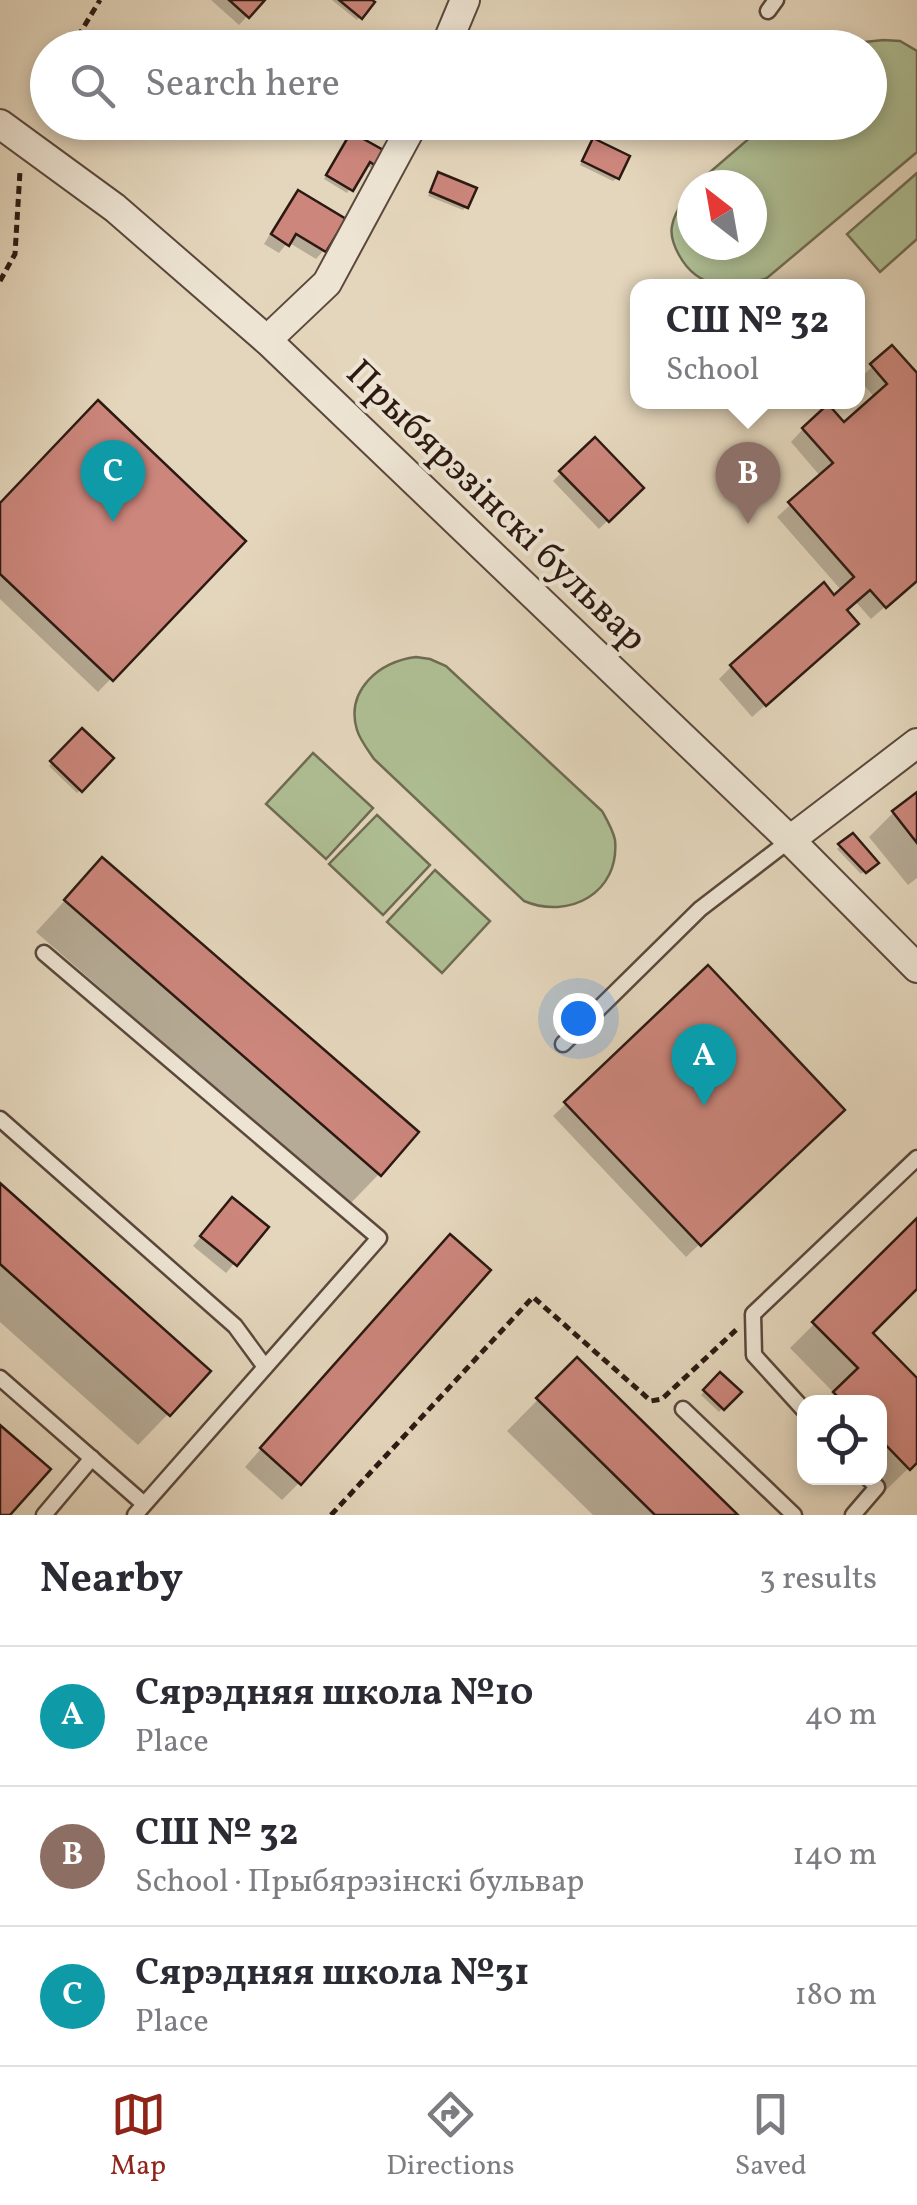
<!DOCTYPE html>
<html lang="en">
<head>
<meta charset="utf-8">
<style>
  body { margin:0; font-family:Vollkorn,serif; background:#f7f7f7; color:#2b2b33 }
  .controls { position:absolute; right:30px; bottom:30px; display:grid; overflow:hidden; border-radius:20px; box-shadow:0 5px 15px #0003 }
  .controls button { width:90px; height:90px; display:grid; place-items:center; padding:0; border:0; border-bottom:2px solid #e1e1e2; background:#fff; color:#2b2b33; font:50px sans-serif }
  .compass { position:absolute; left:677px; top:170px; width:90px; height:90px; border-radius:50%; background:#fff; box-shadow:0 5px 15px #0003; rotate:329deg }
  .you { position:absolute; left:578px; top:1018px; width:35px; height:35px; margin:-25px; border:8px solid #fff; border-radius:50%; background:#1a73e8; box-shadow:0 0 0 15px #1a73e833 }
  .badge { display:grid; place-items:center; width:65px; height:65px; border-radius:50%; background:#8f2418; color:#fff; font-size:32px; font-weight:700 }
  .pin { position:absolute; translate:-50% -82px; filter:drop-shadow(0 2px 5px #0008) }
  .pin::after { content:''; position:absolute; top:52px; width:35px; height:30px; background:inherit; clip-path:polygon(0 0,100% 0,50% 100%) }
  .popup { position:absolute; left:630px; top:279px; width:235px; height:130px; box-sizing:border-box; display:grid; place-content:center; border-radius:20px; background:#fff; filter:drop-shadow(0 2px 8px #0005); font-size:32px; white-space:nowrap; color:#7c7c81 }
  .popup b { font-size:38px; color:#2b2b33 }
  .popup::after { content:''; position:absolute; left:50%; top:100%; margin-left:-20px; border:20px solid transparent; border-top-color:#fff }
  .list { margin:0; padding:0; list-style:none }
  h2 { display:flex; justify-content:space-between; align-items:center; height:130px; margin:0; padding:0 40px; font-size:42px }
  h2 small { font-size:32px; font-weight:400; color:#7c7c81 }
  .list li { display:grid; grid-template-columns:65px 1fr auto; gap:30px; align-items:center; box-sizing:border-box; height:140px; padding:0 40px; border-top:2px solid #e1e1e2 }
  .list b { display:block; font-size:38px; white-space:nowrap }
  .list p { margin:0; font-size:32px; white-space:nowrap; color:#7c7c81 }
  .list em { font-size:32px; font-style:normal; color:#7c7c81 }
  .icon { flex:none; width:55px; height:55px; fill:none; stroke:currentColor; stroke-width:2; stroke-linecap:round; stroke-linejoin:round }
  .map { position:relative; flex:none; width:917px; height:1515px; overflow:hidden }
  .search { position:absolute; background:#fff; box-shadow:0 5px 15px #0003; left:30px; right:30px; top:30px; height:110px; display:flex; align-items:center; gap:25px; box-sizing:border-box; padding:0 35px; border-radius:55px; color:#7c7c81; font-size:38px }
  .sheet { height:550px; background:#fff }
  nav { display:flex; justify-content:space-around; align-items:center; box-sizing:border-box; height:140px; border-top:2px solid #e1e1e2; background:#fff; font-size:28px; color:#7c7c81 }
  nav a { display:grid; justify-items:center; gap:5px }
  nav .on { color:#8f2418 }
  .map>svg:first-child { display:block }
  .green { fill:#afbf94; stroke:#6e6c53; stroke-width:2.5 }
  .shadow { fill:#0003 }
  .building { fill:#cc867c; stroke:#2c1912; stroke-width:2.5 }
  .lines { fill:none; stroke-linecap:round; stroke-linejoin:round }
  .service-casing { stroke:#5a483c; stroke-width:19 }
  .minor-casing { stroke:#5a483c; stroke-width:32 }
  .path { stroke:#2c1912; stroke-width:5; stroke-dasharray:8 5; stroke-linecap:butt }
  .service { stroke:#ede4d3; stroke-width:14 }
  .minor { stroke:#ede4d3; stroke-width:28 }
  .labels { text-anchor:middle; dominant-baseline:central; stroke-width:8; stroke-linejoin:round; paint-order:stroke }
  .street-label { font-size:38px; fill:#2c1912; stroke:#ede4d3 }
</style>
</head>
<body>
<div class="map">
<svg width="917" height="1515" viewBox="0 0 917 1515">
  <rect width="100%" height="100%" fill="#e4d6bc"/>
  <filter id="stains"><feTurbulence type="fractalNoise" baseFrequency=".002" numOctaves="4"/><feColorMatrix values="0 0 0 0 .2 0 0 0 0 .09 0 0 0 0 .02 0 0 0 .5 -.17"/></filter>
  <radialGradient id="worn" r=".72"><stop offset=".6" stop-color="#630" stop-opacity="0"/><stop offset="1" stop-color="#630" stop-opacity=".3"/></radialGradient>
  <g class="green">
    <path d="M883 40 900 41 917 51V152L767 278C734 291 698 290 679 255 674 246 670 236 672 226 674 213 683 201 689 190L692 188V245H752V185H695L767 123 870 122V48L856 47 865 42Z"/>
    <path d="M917 173V239L880 272 847 234Z"/>
    <path d="M416 657 430 659 446 666 602 811C607 820 613 830 615 840 620 893 569 920 524 901L374 759C368 750 360 740 357 730 345 690 380 661 416 657Z"/>
    <path d="M313 753 373 808 326 859 266 804Z"/>
    <path d="M377 815 430 865 383 915 329 864Z"/>
    <path d="M435 870 490 921 442 973 387 922Z"/>
  </g>
  <g class="shadow">
    <path d="M211 0H262L239 25Z"/>
    <path d="M332 0H369L372 3 357 20Z"/>
    <path d="M348 138 374 164 371 168 365 164 347 193 324 179Z"/>
    <path d="M590 144 617 178 613 181 580 165Z"/>
    <path d="M438 175 466 207 463 210 428 196Z"/>
    <path d="M299 193 324 250 316 259 288 242 279 253 264 244 290 201Z"/>
    <path d="M892 349 917 377V579L871 619 855 601 844 611 843 637 752 717 719 679 732 666 842 591 777 517 821 477 791 442 803 429 844 426 875 398 859 379Z"/>
    <path d="M595 440 641 488 599 529 553 481Z"/>
    <path d="M0 505 242 542 98 692 0 599Z"/>
    <path d="M82 731 111 758 77 793 49 766Z"/>
    <path d="M917 795V878L908 885 869 837 893 813Z"/>
    <path d="M840 846 876 862 861 874 837 849Z"/>
    <path d="M102 860 379 1174 349 1205 36 932Z"/>
    <path d="M708 969 841 1110 686 1257 553 1116Z"/>
    <path d="M0 1187 168 1414 138 1445 0 1322Z"/>
    <path d="M224 1209 265 1228 226 1273 193 1246Z"/>
    <path d="M917 1222V1286L869 1333 917 1382V1460L884 1492 870 1478H880V1402H826L835 1394 790 1348Z"/>
    <path d="M433 1254 299 1483 282 1500 245 1467Z"/>
    <path d="M577 1360 735 1515H593L507 1431Z"/>
    <path d="M720 1375 738 1392 719 1412 701 1395Z"/>
  </g>
  <g class="building">
    <path d="M229 0H265L249 18Z"/>
    <path d="M339 0H372L375 2 362 19Z"/>
    <path d="M351 132 385 151 376 166 370 162 353 191 326 175Z"/>
    <path d="M593 138 630 156 619 179 582 161Z"/>
    <path d="M438 172 477 188 468 208 430 192Z"/>
    <path d="M298 190 346 219 326 252 296 234 289 246 271 234Z"/>
    <path d="M892 345 917 373V581L886 608 870 590 847 610 859 624 766 706 730 665 824 582 834 595 854 577 788 502 833 463 802 428 828 404 844 422 887 384 870 364Z"/>
    <path d="M98 400 246 541 113 681 0 574V503Z"/>
    <path d="M595 437 644 488 609 522 559 471Z"/>
    <path d="M82 728 114 758 82 792 50 761Z"/>
    <path d="M917 792V843L892 811Z"/>
    <path d="M853 833 879 863 866 873 838 844Z"/>
    <path d="M102 857 419 1132 381 1176 64 900Z"/>
    <path d="M708 965 845 1110 701 1246 564 1102Z"/>
    <path d="M0 1183 211 1371 170 1416 0 1264Z"/>
    <path d="M232 1197 269 1227 237 1266 200 1236Z"/>
    <path d="M917 1218V1289L873 1333 917 1378V1463L910 1470 880 1439V1402H843L833 1392 858 1368 812 1322Z"/>
    <path d="M450 1234 491 1270 301 1485 260 1448Z"/>
    <path d="M577 1357 738 1515H655L536 1398Z"/>
    <path d="M720 1372 742 1392 724 1410 703 1390Z"/>
    <path d="M0 1425 51 1469 10 1515H0Z"/>
  </g>
  <g class="lines">
    <g class="service-casing">
      <g id="service">
        <path d="M768 11 776 0"/>
        <path d="M44 953 379 1238 135 1515"/>
        <path d="M563 1044 700 909 790 840"/>
        <path d="M0 1119 235 1326 265 1367"/>
        <path d="M0 1378 144 1504"/>
        <path d="M683 1409 794 1515"/>
        <path d="M804 1410 754 1355 753 1314 917 1158"/>
        <path d="M44 1515 92 1458"/>
        <path d="M853 1515 877 1487 868 1478"/>
      </g>
    </g>
    <g class="minor-casing">
      <g id="minor">
        <path d="M445 48 465 0"/>
        <path d="M0 124 115 208 267 340 790 840 917 968"/>
        <path d="M267 340 327 283 414 122"/>
        <path d="M790 840 917 743"/>
      </g>
    </g>
    <g class="path">
      <path d="M71 48 100 0"/>
      <path d="M39 100 48 87"/>
      <path d="M0 281 15 254 20 171"/>
      <path d="M331 1515 533 1297 651 1401 662 1399 737 1329"/>
    </g>
    <use href="#service" class="service"/>
    <use href="#minor" class="minor"/>
  </g>
  <g class="labels">
    <g class="street-label">
      <text transform="translate(495 507) rotate(44)">Прыбярэзінскі бульвар</text>
    </g>
  </g>
  <rect width="100%" height="100%" filter="url(#stains)"/>
  <rect width="100%" height="100%" fill="url(#worn)"/>
</svg>
<div class="controls">
<button><svg class="icon" aria-label="locate" viewBox="0 0 24 24"><circle cx="12" cy="12" r="6"/><path d="M12 2v4M12 18v4M2 12h4M18 12h4"/></svg></button>
</div>
<svg class="compass" viewBox="-18 -18 36 36"><path d="M0-13l5 13h-10z" fill="#e53935"/><path d="M0 13l5-13h-10z" fill="#7c7c81"/></svg>
<div class="you"></div>
<div class="pin badge" style="left:704px;top:1106px;background:#0f9aa8">A</div>
<div class="pin badge" style="left:748px;top:524px;background:#8d6e63">B</div>
<div class="popup"><b>СШ № 32</b>School</div>
<div class="pin badge" style="left:113px;top:522px;background:#0f9aa8">C</div>
<div class="search"><svg class="icon" aria-label="search" viewBox="0 0 24 24"><circle cx="10" cy="10" r="6"/><path d="M15 15l6 6"/></svg>Search here</div>
</div>
<section class="sheet">
<h2>Nearby<small>3 results</small></h2>
<ul class="list">
<li><span class="badge" style="background:#0f9aa8">A</span><div><b>Сярэдняя школа №10</b><p>Place</p></div><em>40 m</em></li>
<li><span class="badge" style="background:#8d6e63">B</span><div><b>СШ № 32</b><p>School · Прыбярэзінскі бульвар</p></div><em>140 m</em></li>
<li><span class="badge" style="background:#0f9aa8">C</span><div><b>Сярэдняя школа №31</b><p>Place</p></div><em>180 m</em></li>
</ul>
</section>
<nav>
<a class="on"><svg class="icon" aria-label="map" viewBox="0 0 24 24"><path d="M3 6l6-2 6 2 6-2v14l-6 2-6-2-6 2zM9 4v14M15 6v14"/></svg>Map</a>
<a><svg class="icon" aria-label="directions" viewBox="0 0 24 24"><path d="M12 3l9 9-9 9-9-9zM9 14v-3h6M13 9l2 2-2 2"/></svg>Directions</a>
<a><svg class="icon" aria-label="saved" viewBox="0 0 24 24"><path d="M7 4h10v16l-5-4-5 4z"/></svg>Saved</a>
</nav>
</body>
</html>
